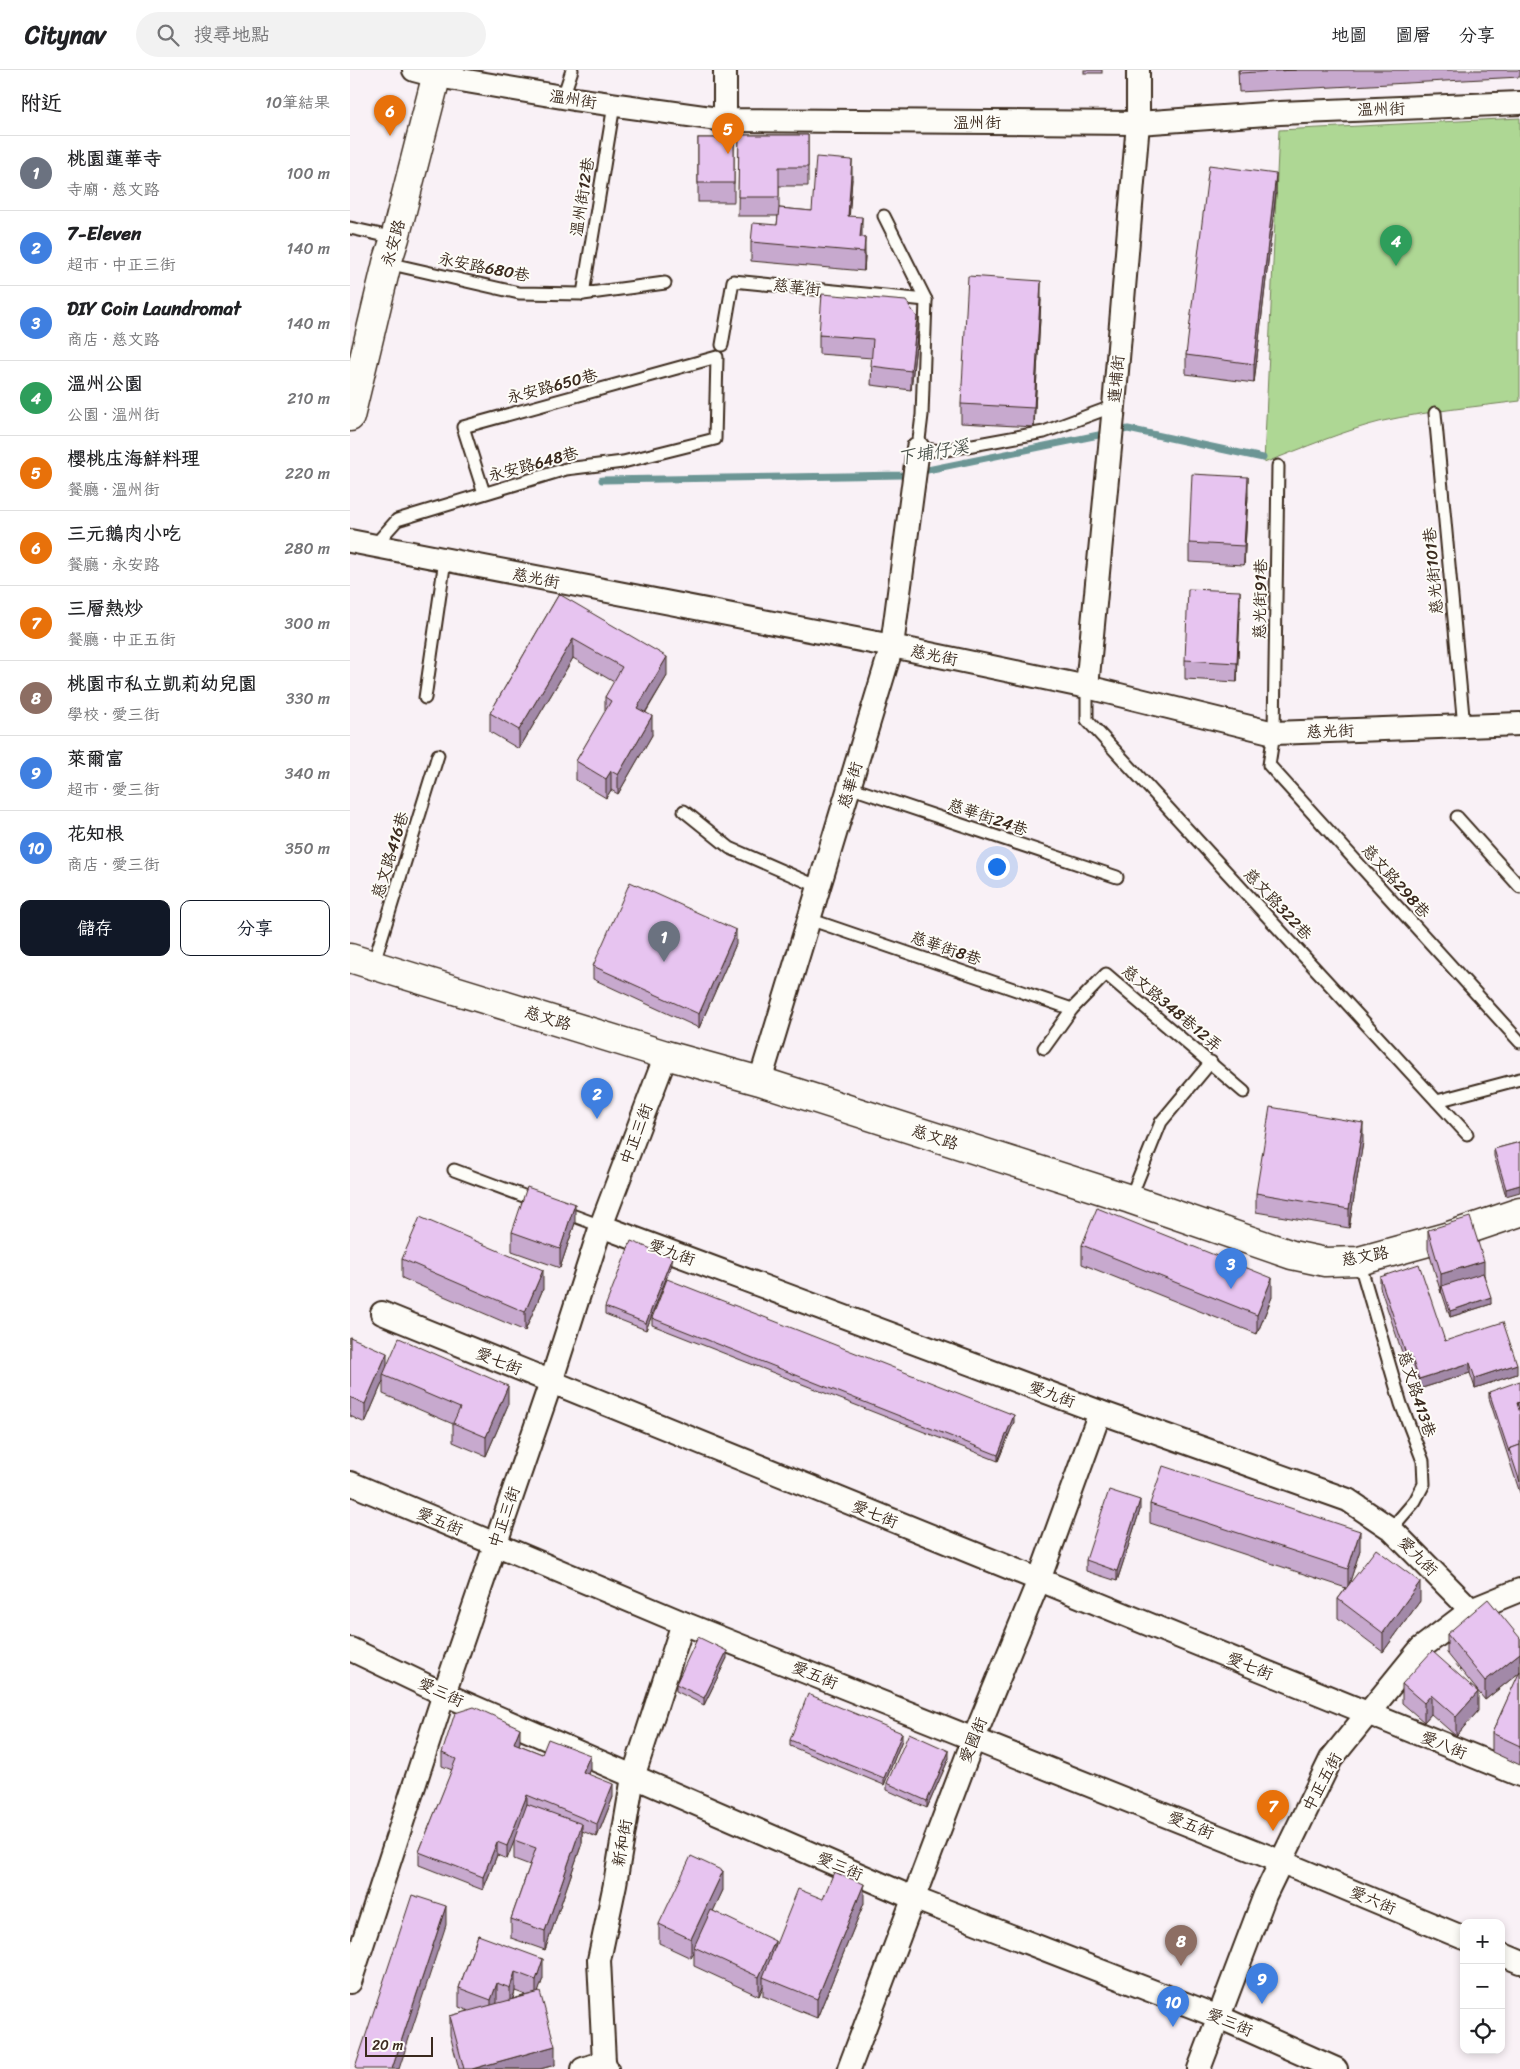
<!DOCTYPE html>
<html lang="zh-TW">
<head>
<meta charset="utf-8">
<style>
  body { margin:0; font-family:Sriracha,"LXGW WenKai TC",sans-serif; background:#f2f2f2; color:#202124 }
  .controls { position:absolute; right:15px; bottom:15px; display:grid; overflow:hidden; border-radius:10px; box-shadow:0 2px 8px #0003 }
  .controls button { width:45px; height:45px; display:grid; place-items:center; padding:0; border:0; border-bottom:1px solid #e0e0e0; background:#fff; color:#202124; font:25px sans-serif }
  .scale { position:absolute; left:15px; bottom:12px; width:68px; box-sizing:border-box; padding-left:5px; border:2px solid #3b2a1e; border-top:0; font-size:14px; line-height:18px; white-space:nowrap; color:#3b2a1e; -webkit-text-stroke:4px #fdfcf7; paint-order:stroke }
  .you { position:absolute; left:646px; top:796px; width:18px; height:18px; margin:-12px; border:4px solid #fff; border-radius:50%; background:#1a73e8; box-shadow:0 0 0 8px #1a73e833 }
  .badge { display:grid; place-items:center; width:32px; height:32px; border-radius:50%; background:#111827; color:#fff; font-size:16px; font-weight:700 }
  .pin { position:absolute; translate:-50% -41px; filter:drop-shadow(0 1px 2px #0008) }
  .pin::after { content:''; position:absolute; top:26px; width:18px; height:15px; background:inherit; clip-path:polygon(0 0,100% 0,50% 100%) }
  .list { margin:0; padding:0; list-style:none }
  h2 { display:flex; justify-content:space-between; align-items:center; height:65px; margin:0; padding:0 20px; font-size:21px }
  h2 small { font-size:16px; font-weight:400; color:#757577 }
  .list li { display:grid; grid-template-columns:32px 1fr auto; gap:15px; align-items:center; box-sizing:border-box; height:75px; padding:0 20px; border-top:1px solid #e0e0e0 }
  .list b { display:block; font-size:19px; white-space:nowrap }
  .list p { margin:0; font-size:16px; white-space:nowrap; color:#757577 }
  .list em { font-size:16px; font-style:normal; color:#757577 }
  .actions { display:flex; gap:10px; padding:15px 20px }
  .actions a { flex:1; padding:11px 0; border:1px solid #111827; border-radius:10px; text-align:center; font-size:18px; color:#111827 }
  .actions .main { background:#111827; color:#fff }
  .icon { flex:none; width:28px; height:28px; fill:none; stroke:currentColor; stroke-width:2; stroke-linecap:round; stroke-linejoin:round }
  .map { position:relative; flex:none; width:1170px; height:1999px; overflow:hidden }
  header { display:flex; align-items:center; gap:30px; box-sizing:border-box; height:70px; padding:0 25px; background:#fff; border-bottom:1px solid #e0e0e0 }
  header strong { font-size:24px }
  nav { display:flex; gap:28px; margin-inline-start:auto; font-size:18px }
  .search { width:350px; height:45px; background:#f2f2f2; display:flex; align-items:center; gap:12px; box-sizing:border-box; padding:0 18px; border-radius:28px; color:#757577; font-size:19px }
  main { display:flex }
  aside { flex:1; background:#fff }
  .map>svg:first-child { display:block }
  .green { fill:#aed794; stroke:#748059 }
  .lines { fill:none; stroke-linecap:round; stroke-linejoin:round }
  .stream { stroke:#6c9695; stroke-width:7 }
  .lane-casing { stroke:#3b2a1e; stroke-width:15 }
  .street-casing { stroke:#3b2a1e; stroke-width:26 }
  .secondary-casing { stroke:#3b2a1e; stroke-width:31 }
  .lane { stroke:#fdfcf7; stroke-width:11 }
  .street { stroke:#fdfcf7; stroke-width:22 }
  .secondary { stroke:#fdfcf7; stroke-width:28 }
  .wall { fill:#c7a9ce; stroke:#3b2a1e; fill-rule:evenodd }
  .shaded-wall { fill:#a289a8; stroke:#3b2a1e }
  .building { fill:#e7c4f0; stroke:#3b2a1e }
  .labels { text-anchor:middle; dominant-baseline:central; stroke-width:4; stroke-linejoin:round; paint-order:stroke }
  .street-label { font-size:16px; fill:#3b2a1e; stroke:#fdfcf7 }
  .water-label { font-size:18px; font-style:italic; fill:#505750; stroke:#fdfcf7 }
</style>
</head>
<body>
<header>
<strong>Citynav</strong>
<div class="search"><svg class="icon" aria-label="search" viewBox="0 0 24 24"><circle cx="10" cy="10" r="6"/><path d="M15 15l6 6"/></svg>搜尋地點</div>
<nav><a>地圖</a><a>圖層</a><a>分享</a></nav>
</header>
<main>
<aside>
<h2>附近<small>10筆結果</small></h2>
<ul class="list">
<li><span class="badge" style="background:#6b7280">1</span><div><b>桃園蓮華寺</b><p>寺廟 · 慈文路</p></div><em>100 m</em></li>
<li><span class="badge" style="background:#3f7fe0">2</span><div><b>7-Eleven</b><p>超市 · 中正三街</p></div><em>140 m</em></li>
<li><span class="badge" style="background:#3f7fe0">3</span><div><b>DIY Coin Laundromat</b><p>商店 · 慈文路</p></div><em>140 m</em></li>
<li><span class="badge" style="background:#2e9e5b">4</span><div><b>溫州公園</b><p>公園 · 溫州街</p></div><em>210 m</em></li>
<li><span class="badge" style="background:#e8710a">5</span><div><b>櫻桃庒海鮮料理</b><p>餐廳 · 溫州街</p></div><em>220 m</em></li>
<li><span class="badge" style="background:#e8710a">6</span><div><b>三元鵝肉小吃</b><p>餐廳 · 永安路</p></div><em>280 m</em></li>
<li><span class="badge" style="background:#e8710a">7</span><div><b>三層熱炒</b><p>餐廳 · 中正五街</p></div><em>300 m</em></li>
<li><span class="badge" style="background:#8d6e63">8</span><div><b>桃園市私立凱莉幼兒園</b><p>學校 · 愛三街</p></div><em>330 m</em></li>
<li><span class="badge" style="background:#3f7fe0">9</span><div><b>萊爾富</b><p>超市 · 愛三街</p></div><em>340 m</em></li>
<li><span class="badge" style="background:#3f7fe0">10</span><div><b>花知根</b><p>商店 · 愛三街</p></div><em>350 m</em></li>
</ul>
<div class="actions"><a class="main">儲存</a><a>分享</a></div>
</aside>
<div class="map">
<svg width="1170" height="1999" viewBox="0 0 1170 1999">
  <rect width="100%" height="100%" fill="#f9f1f6"/>
  <filter id="ink" filterUnits="userSpaceOnUse"><feTurbulence type="fractalNoise" baseFrequency=".02" numOctaves="2"/><feDisplacementMap in="SourceGraphic" scale="10" xChannelSelector="R" yChannelSelector="G"/><feConvolveMatrix kernelMatrix="1 2 1 2 8 2 1 2 1" color-interpolation-filters="sRGB"/></filter>
  <g filter="url(#ink)">
    <path class="green" d="M1170 48V331C1124 337 1078 341 1033 351 993 361 953 378 914 393L929 60Z"/>
    <g class="lines">
      <path class="stream" d="M252 410 553 405 778 359 913 388"/>
      <g class="lane-casing">
        <g id="lane">
          <path d="M213 27 222 0"/>
          <path d="M534 146 576 230 572 345 568 378 590 381 694 362 764 336"/>
          <path d="M0 158 45 168"/>
          <path d="M37 193 169 223 233 224 315 213"/>
          <path d="M233 224 264 35"/>
          <path d="M372 275 383 211 576 230"/>
          <path d="M1085 343 1114 657"/>
          <path d="M928 396 924 663 919 695 1170 972"/>
          <path d="M23 477 47 450 216 399 273 392 365 369 367 287 113 357 134 423"/>
          <path d="M737 617V650L1117 1064"/>
          <path d="M75 628 95 490"/>
          <path d="M499 717 767 807"/>
          <path d="M334 741 380 778 469 817"/>
          <path d="M1107 747 1170 817"/>
          <path d="M459 849 722 939"/>
          <path d="M23 895 88 685"/>
          <path d="M694 978 722 939 756 904 894 1022"/>
          <path d="M1087 1031 1170 1009"/>
          <path d="M104 1100 187 1131"/>
          <path d="M780 1129 811 1052 861 992"/>
          <path d="M211 1141 251 1156"/>
          <path d="M1009 1191 1051 1334 1073 1391 1074 1414 1065 1431 1041 1459"/>
        </g>
      </g>
      <g class="street-casing">
        <g id="street">
          <path d="M64 0 87 6 224 29 375 50 788 53 930 43 1170 33"/>
          <path d="M375 0V50"/>
          <path d="M0 471 542 576 737 617 924 663 1170 654"/>
          <path d="M737 617 764 336 788 53V0"/>
          <path d="M410 1011 542 576 568 378"/>
          <path d="M251 1156 750 1342 998 1430 1041 1459 1121 1540"/>
          <path d="M32 1243 1170 1705"/>
          <path d="M0 1413 333 1553 932 1792 1114 1868"/>
          <path d="M0 1579 94 1624 563 1828 869 1947 986 1999"/>
          <path d="M1151 1884 1170 1892"/>
          <path d="M0 1912 94 1624 201 1312 251 1156 316 985"/>
          <path d="M233 1999 254 1992"/>
          <path d="M257 1999 254 1992 249 1890 265 1814 283 1707 333 1553"/>
          <path d="M499 1999 624 1668 689 1510 750 1342"/>
          <path d="M849 1999 915 1825 981 1689 1071 1578 1121 1540 1170 1520"/>
        </g>
      </g>
      <g class="secondary-casing">
        <g id="secondary">
          <path d="M0 347 37 193 45 168 88 0"/>
          <path d="M0 888 316 985 410 1011 780 1129 942 1185 975 1192 1009 1191 1096 1167 1170 1142"/>
        </g>
      </g>
      <use href="#lane" class="lane"/>
      <use href="#street" class="street"/>
      <use href="#secondary" class="secondary"/>
    </g>
    <g class="wall">
      <rect x="734" y="0" width="18" height="3"/>
      <path d="M888 0H1170V7L889 22Z"/>
      <path d="M389 65H458V116H429V138L462 141 502 109 499 146 512 167 515 186 514 201 401 191V172L427 155 428 146H388Z"/>
      <rect x="348" y="68" width="36" height="64"/>
      <path d="M926 123 904 313 836 304V285Z"/>
      <path d="M691 230 684 357 611 353V334Z"/>
      <path d="M469 265 567 266 561 320 521 315 522 288 469 284Z"/>
      <path d="M898 426 894 495 839 492V473Z"/>
      <path d="M209 524 317 606 296 642 302 665 268 724 261 720 256 728 226 710V691L255 642V627L264 612 223 588 169 679 140 662V643Z"/>
      <path d="M890 540 887 612 835 609V590Z"/>
      <path d="M386 874 349 958 243 909V896Z"/>
      <path d="M1013 1072 999 1158 906 1142V1123Z"/>
      <path d="M1170 1072 1156 1126 1144 1086V1079Z"/>
      <path d="M225 1153 210 1198 162 1181V1162Z"/>
      <path d="M1078 1160 1134 1205 1141 1234 1100 1247 1092 1223H1091L1078 1179Z"/>
      <path d="M732 1175 922 1227 907 1264 732 1194Z"/>
      <path d="M52 1189 193 1219 175 1261 52 1208Z"/>
      <path d="M322 1194 296 1260 255 1244V1237Z"/>
      <path d="M1030 1207 1095 1271 1167 1304 1125 1318 1120 1303 1069 1319 1060 1293 1056 1294 1030 1217Z"/>
      <path d="M302 1248 664 1352 648 1391 302 1255Z"/>
      <path d="M0 1267 37 1296 158 1335 136 1386 103 1372V1354L33 1324V1311L15 1353 0 1346Z"/>
      <path d="M1139 1322 1169 1339 1170 1343V1423L1139 1328Z"/>
      <path d="M800 1434 1010 1480 999 1514 1070 1531 1033 1582 988 1548V1529L996 1518 800 1453Z"/>
      <path d="M790 1440 767 1511 736 1501V1490Z"/>
      <path d="M1097 1564 1170 1568V1695L1142 1682V1663L1170 1602 1135 1630 1097 1583Z"/>
      <path d="M377 1588 354 1635 326 1621V1614Z"/>
      <path d="M1052 1614 1128 1641 1106 1666 1081 1644 1074 1652 1052 1633Z"/>
      <path d="M440 1670H552L534 1715 440 1676Z"/>
      <path d="M170 1672 169 1675 192 1684 240 1699 238 1704 263 1727 247 1767 232 1761V1773L195 1880 161 1868V1849L180 1795 164 1789V1770L157 1789 147 1785 133 1820 69 1795V1782L102 1700 92 1696V1683Z"/>
      <path d="M599 1688 577 1738 537 1720V1713Z"/>
      <path d="M373 1820 363 1841 425 1877 473 1829 514 1833 467 1948 413 1926V1916L409 1926 344 1896V1882L341 1888 309 1873V1854Z"/>
      <path d="M128 1865 193 1908 188 1922 205 1995 190 1999H109L100 1965V1946L119 1941 109 1937V1918ZM165 1921 176 1925 163 1929Z"/>
    </g>
    <g class="shaded-wall">
      <path d="M502 90V109L498 165V146Z"/>
      <path d="M926 104V123L904 313V294Z"/>
      <path d="M512 147V166L510 182V167Z"/>
      <path d="M515 167V186L514 201V182Z"/>
      <path d="M691 211V230L684 357V338Z"/>
      <path d="M567 247V266L561 320V301Z"/>
      <path d="M898 407V426L894 495V476Z"/>
      <path d="M890 521V540L887 612V593Z"/>
      <path d="M223 569V588L169 679V660Z"/>
      <path d="M317 587V606L287 656V638Z"/>
      <path d="M302 646V665L268 724V705Z"/>
      <path d="M261 701V720L256 728V709Z"/>
      <path d="M386 860V874L349 958V944Z"/>
      <path d="M1013 1053V1072L999 1158V1139Z"/>
      <path d="M1170 1115V1122L1156 1126V1119Z"/>
      <path d="M225 1134V1153L210 1198V1179Z"/>
      <path d="M322 1187V1194L296 1260V1253Z"/>
      <path d="M1134 1191V1210L1092 1216 1091 1223V1204Z"/>
      <path d="M193 1200V1219L175 1261V1242Z"/>
      <path d="M922 1208V1227L907 1264V1245Z"/>
      <path d="M1141 1227V1234L1100 1247V1241Z"/>
      <path d="M37 1283V1302L33 1305V1311L15 1353V1334Z"/>
      <path d="M1060 1283V1293L1056 1294V1284Z"/>
      <path d="M1120 1293V1303L1069 1319V1309Z"/>
      <path d="M1167 1294V1304L1125 1318V1308Z"/>
      <path d="M158 1316V1335L136 1386V1367Z"/>
      <path d="M1170 1332V1339L1167 1340V1333Z"/>
      <path d="M664 1345V1352L648 1391V1385Z"/>
      <path d="M790 1430V1440L767 1511V1501Z"/>
      <path d="M1010 1461V1480L998 1518V1499Z"/>
      <path d="M1070 1512V1531L1033 1582V1563Z"/>
      <path d="M377 1581V1588L354 1635V1628Z"/>
      <path d="M1170 1583V1602L1135 1630V1611Z"/>
      <path d="M1128 1622V1641L1106 1666V1647Z"/>
      <path d="M1081 1625V1644L1074 1652V1633Z"/>
      <path d="M170 1658V1672L164 1687V1673Z"/>
      <path d="M552 1663V1670L534 1715V1708Z"/>
      <path d="M599 1681V1688L577 1738V1731Z"/>
      <path d="M240 1685V1699L233 1715V1702Z"/>
      <path d="M263 1714V1727L247 1767V1754Z"/>
      <path d="M177 1725V1739L157 1789V1776Z"/>
      <path d="M232 1754V1773L195 1880V1861Z"/>
      <path d="M147 1772V1785L133 1820V1807Z"/>
      <path d="M373 1801V1820L346 1878 344 1877V1882L341 1888V1869Z"/>
      <path d="M514 1814V1833L467 1948V1929Z"/>
      <path d="M96 1836V1855L49 1999H42Z"/>
      <path d="M425 1871V1890L413 1907V1916L409 1926V1907Z"/>
      <path d="M193 1889V1908L186 1929V1910Z"/>
      <path d="M165 1902V1921L160 1937V1918Z"/>
      <path d="M147 1913V1932L141 1949V1930Z"/>
      <path d="M205 1976V1995L190 1999H122Z"/>
    </g>
    <g class="building">
      <path d="M889 0H946L889 3Z"/>
      <path d="M389 65H458V97H429V127H388Z"/>
      <rect x="348" y="68" width="36" height="45"/>
      <path d="M466 87 502 90 498 146 512 147 510 167H515L514 182 401 172 403 153 427 155 429 138 462 141Z"/>
      <path d="M859 95 926 104 904 294 836 285Z"/>
      <path d="M618 206 691 211 684 338 611 334Z"/>
      <path d="M472 224 556 231 567 247 561 301 521 296 523 269 469 265Z"/>
      <path d="M842 404 898 407 894 476 839 473Z"/>
      <path d="M838 519 890 521 887 593 835 590Z"/>
      <path d="M209 524 317 587 287 638 302 646 268 705 261 701 256 709 226 691 261 631 255 627 272 597 223 569 169 660 140 643Z"/>
      <path d="M280 812 386 860 349 944 243 896Z"/>
      <path d="M920 1037 1013 1053 999 1139 906 1123Z"/>
      <path d="M1170 1072V1115L1156 1119 1144 1079Z"/>
      <path d="M177 1117 225 1134 210 1179 162 1162Z"/>
      <path d="M747 1138 922 1208 907 1245 732 1175Z"/>
      <path d="M70 1147 193 1200 175 1242 52 1189Z"/>
      <path d="M1120 1147 1134 1191 1091 1204 1078 1160Z"/>
      <path d="M281 1171 322 1187 296 1253 255 1237Z"/>
      <path d="M1069 1194 1095 1271 1153 1252 1167 1294 1125 1308 1120 1293 1069 1309 1060 1283 1056 1284 1030 1207Z"/>
      <path d="M1133 1203 1141 1227 1100 1241 1092 1216Z"/>
      <path d="M317 1209 664 1345 648 1385 302 1248Z"/>
      <path d="M0 1267 37 1283 15 1334 0 1327Z"/>
      <path d="M49 1268 158 1316 136 1367 103 1353 110 1338 33 1305Z"/>
      <path d="M1170 1311V1332L1167 1333 1170 1343V1375L1159 1379V1382L1139 1322Z"/>
      <path d="M1170 1375V1412L1159 1379Z"/>
      <path d="M813 1396 1010 1461 998 1499 800 1434Z"/>
      <path d="M759 1420 790 1430 767 1501 736 1490Z"/>
      <path d="M1026 1479 1070 1512 1033 1563 988 1529Z"/>
      <path d="M1138 1529 1170 1568V1583L1135 1611 1097 1564Z"/>
      <path d="M348 1567 377 1581 354 1628 326 1614Z"/>
      <path d="M1082 1581 1128 1622 1106 1647 1081 1625 1074 1633 1052 1614Z"/>
      <path d="M1170 1601V1676L1142 1663Z"/>
      <path d="M458 1624 552 1663 534 1708 440 1670Z"/>
      <path d="M124 1637 170 1658 164 1673 192 1684 198 1669 240 1685 233 1702 263 1714 247 1754 177 1725 157 1776 147 1772 133 1807 69 1782 106 1689 92 1683 105 1643Z"/>
      <path d="M559 1663 599 1681 577 1731 537 1713Z"/>
      <path d="M177 1734 232 1754 195 1861 161 1849 186 1778 164 1770Z"/>
      <path d="M341 1786 373 1801 341 1869 309 1854Z"/>
      <path d="M484 1802 514 1814 467 1929 413 1907 448 1819 473 1829Z"/>
      <path d="M62 1825 96 1836 42 1999H7L5 1998Z"/>
      <path d="M361 1840 425 1871 409 1907 344 1877Z"/>
      <path d="M128 1865 193 1889 186 1910 165 1902 160 1918 147 1913 141 1930 109 1918Z"/>
      <path d="M190 1922 205 1976 122 1999H114L100 1946Z"/>
    </g>
  </g>
  <g class="labels">
    <g class="street-label">
      <text transform="translate(223 29) rotate(9)">溫州街</text>
      <text transform="translate(1031 39) rotate(-2)">溫州街</text>
      <text x="627" y="52">溫州街</text>
      <text transform="translate(232 127) rotate(-81)">溫州街12巷</text>
      <text transform="translate(43 173) rotate(-74)">永安路</text>
      <text transform="translate(134 197) rotate(11)">永安路680巷</text>
      <text transform="translate(447 217) rotate(6)">慈華街</text>
      <text transform="translate(766 309) rotate(-85)">蓮埔街</text>
      <text transform="translate(202 316) rotate(-15)">永安路650巷</text>
      <text transform="translate(183 394) rotate(-15)">永安路648巷</text>
      <text transform="translate(1083 501) rotate(-95)">慈光街101巷</text>
      <text transform="translate(186 508) rotate(11)">慈光街</text>
      <text transform="translate(910 529) rotate(-89)">慈光街91巷</text>
      <text transform="translate(584 585) rotate(12)">慈光街</text>
      <text transform="translate(980 661) rotate(-2)">慈光街</text>
      <text transform="translate(500 715) rotate(-73)">慈華街</text>
      <text transform="translate(638 747) rotate(19)">慈華街24巷</text>
      <text transform="translate(40 785) rotate(-73)">慈文路416巷</text>
      <text transform="translate(1046 811) rotate(48)">慈文路298巷</text>
      <text transform="translate(928 834) rotate(47)">慈文路322巷</text>
      <text transform="translate(596 878) rotate(19)">慈華街8巷</text>
      <text transform="translate(822 938) rotate(40)">慈文路348巷12弄</text>
      <text transform="translate(198 948) rotate(17)">慈文路</text>
      <text transform="translate(286 1064) rotate(-69)">中正三街</text>
      <text transform="translate(585 1067) rotate(18)">慈文路</text>
      <text transform="translate(322 1182) rotate(20)">愛九街</text>
      <text transform="translate(1015 1186) rotate(-10)">慈文路</text>
      <text transform="translate(149 1291) rotate(22)">愛七街</text>
      <text transform="translate(702 1324) rotate(20)">愛九街</text>
      <text transform="translate(1067 1324) rotate(72)">慈文路413巷</text>
      <text transform="translate(525 1444) rotate(22)">愛七街</text>
      <text transform="translate(154 1447) rotate(-71)">中正三街</text>
      <text transform="translate(90 1451) rotate(23)">愛五街</text>
      <text transform="translate(1068 1486) rotate(45)">愛九街</text>
      <text transform="translate(900 1596) rotate(22)">愛七街</text>
      <text transform="translate(465 1605) rotate(22)">愛五街</text>
      <text transform="translate(91 1622) rotate(25)">愛三街</text>
      <text transform="translate(623 1670) rotate(-68)">愛國街</text>
      <text transform="translate(1094 1675) rotate(22)">愛八街</text>
      <text transform="translate(972 1712) rotate(-62)">中正五街</text>
      <text transform="translate(841 1755) rotate(22)">愛五街</text>
      <text transform="translate(272 1773) rotate(-80)">新和街</text>
      <text transform="translate(490 1796) rotate(23)">愛三街</text>
      <text transform="translate(1023 1830) rotate(23)">愛六街</text>
      <text transform="translate(880 1952) rotate(23)">愛三街</text>
    </g>
    <g class="water-label">
      <text transform="translate(583 382) rotate(-10)">下埔仔溪</text>
    </g>
  </g>
</svg>
<div class="controls">
<button>+</button>
<button>−</button>
<button><svg class="icon" aria-label="locate" viewBox="0 0 24 24"><circle cx="12" cy="12" r="6"/><path d="M12 2v4M12 18v4M2 12h4M18 12h4"/></svg></button>
</div>
<div class="scale">20 m</div>
<div class="you"></div>
<div class="pin badge" style="left:314px;top:892px;background:#6b7280">1</div>
<div class="pin badge" style="left:247px;top:1049px;background:#3f7fe0">2</div>
<div class="pin badge" style="left:881px;top:1219px;background:#3f7fe0">3</div>
<div class="pin badge" style="left:1046px;top:196px;background:#2e9e5b">4</div>
<div class="pin badge" style="left:378px;top:84px;background:#e8710a">5</div>
<div class="pin badge" style="left:40px;top:66px;background:#e8710a">6</div>
<div class="pin badge" style="left:923px;top:1761px;background:#e8710a">7</div>
<div class="pin badge" style="left:831px;top:1896px;background:#8d6e63">8</div>
<div class="pin badge" style="left:912px;top:1934px;background:#3f7fe0">9</div>
<div class="pin badge" style="left:823px;top:1957px;background:#3f7fe0">10</div>
</div>
</main>
</body>
</html>
